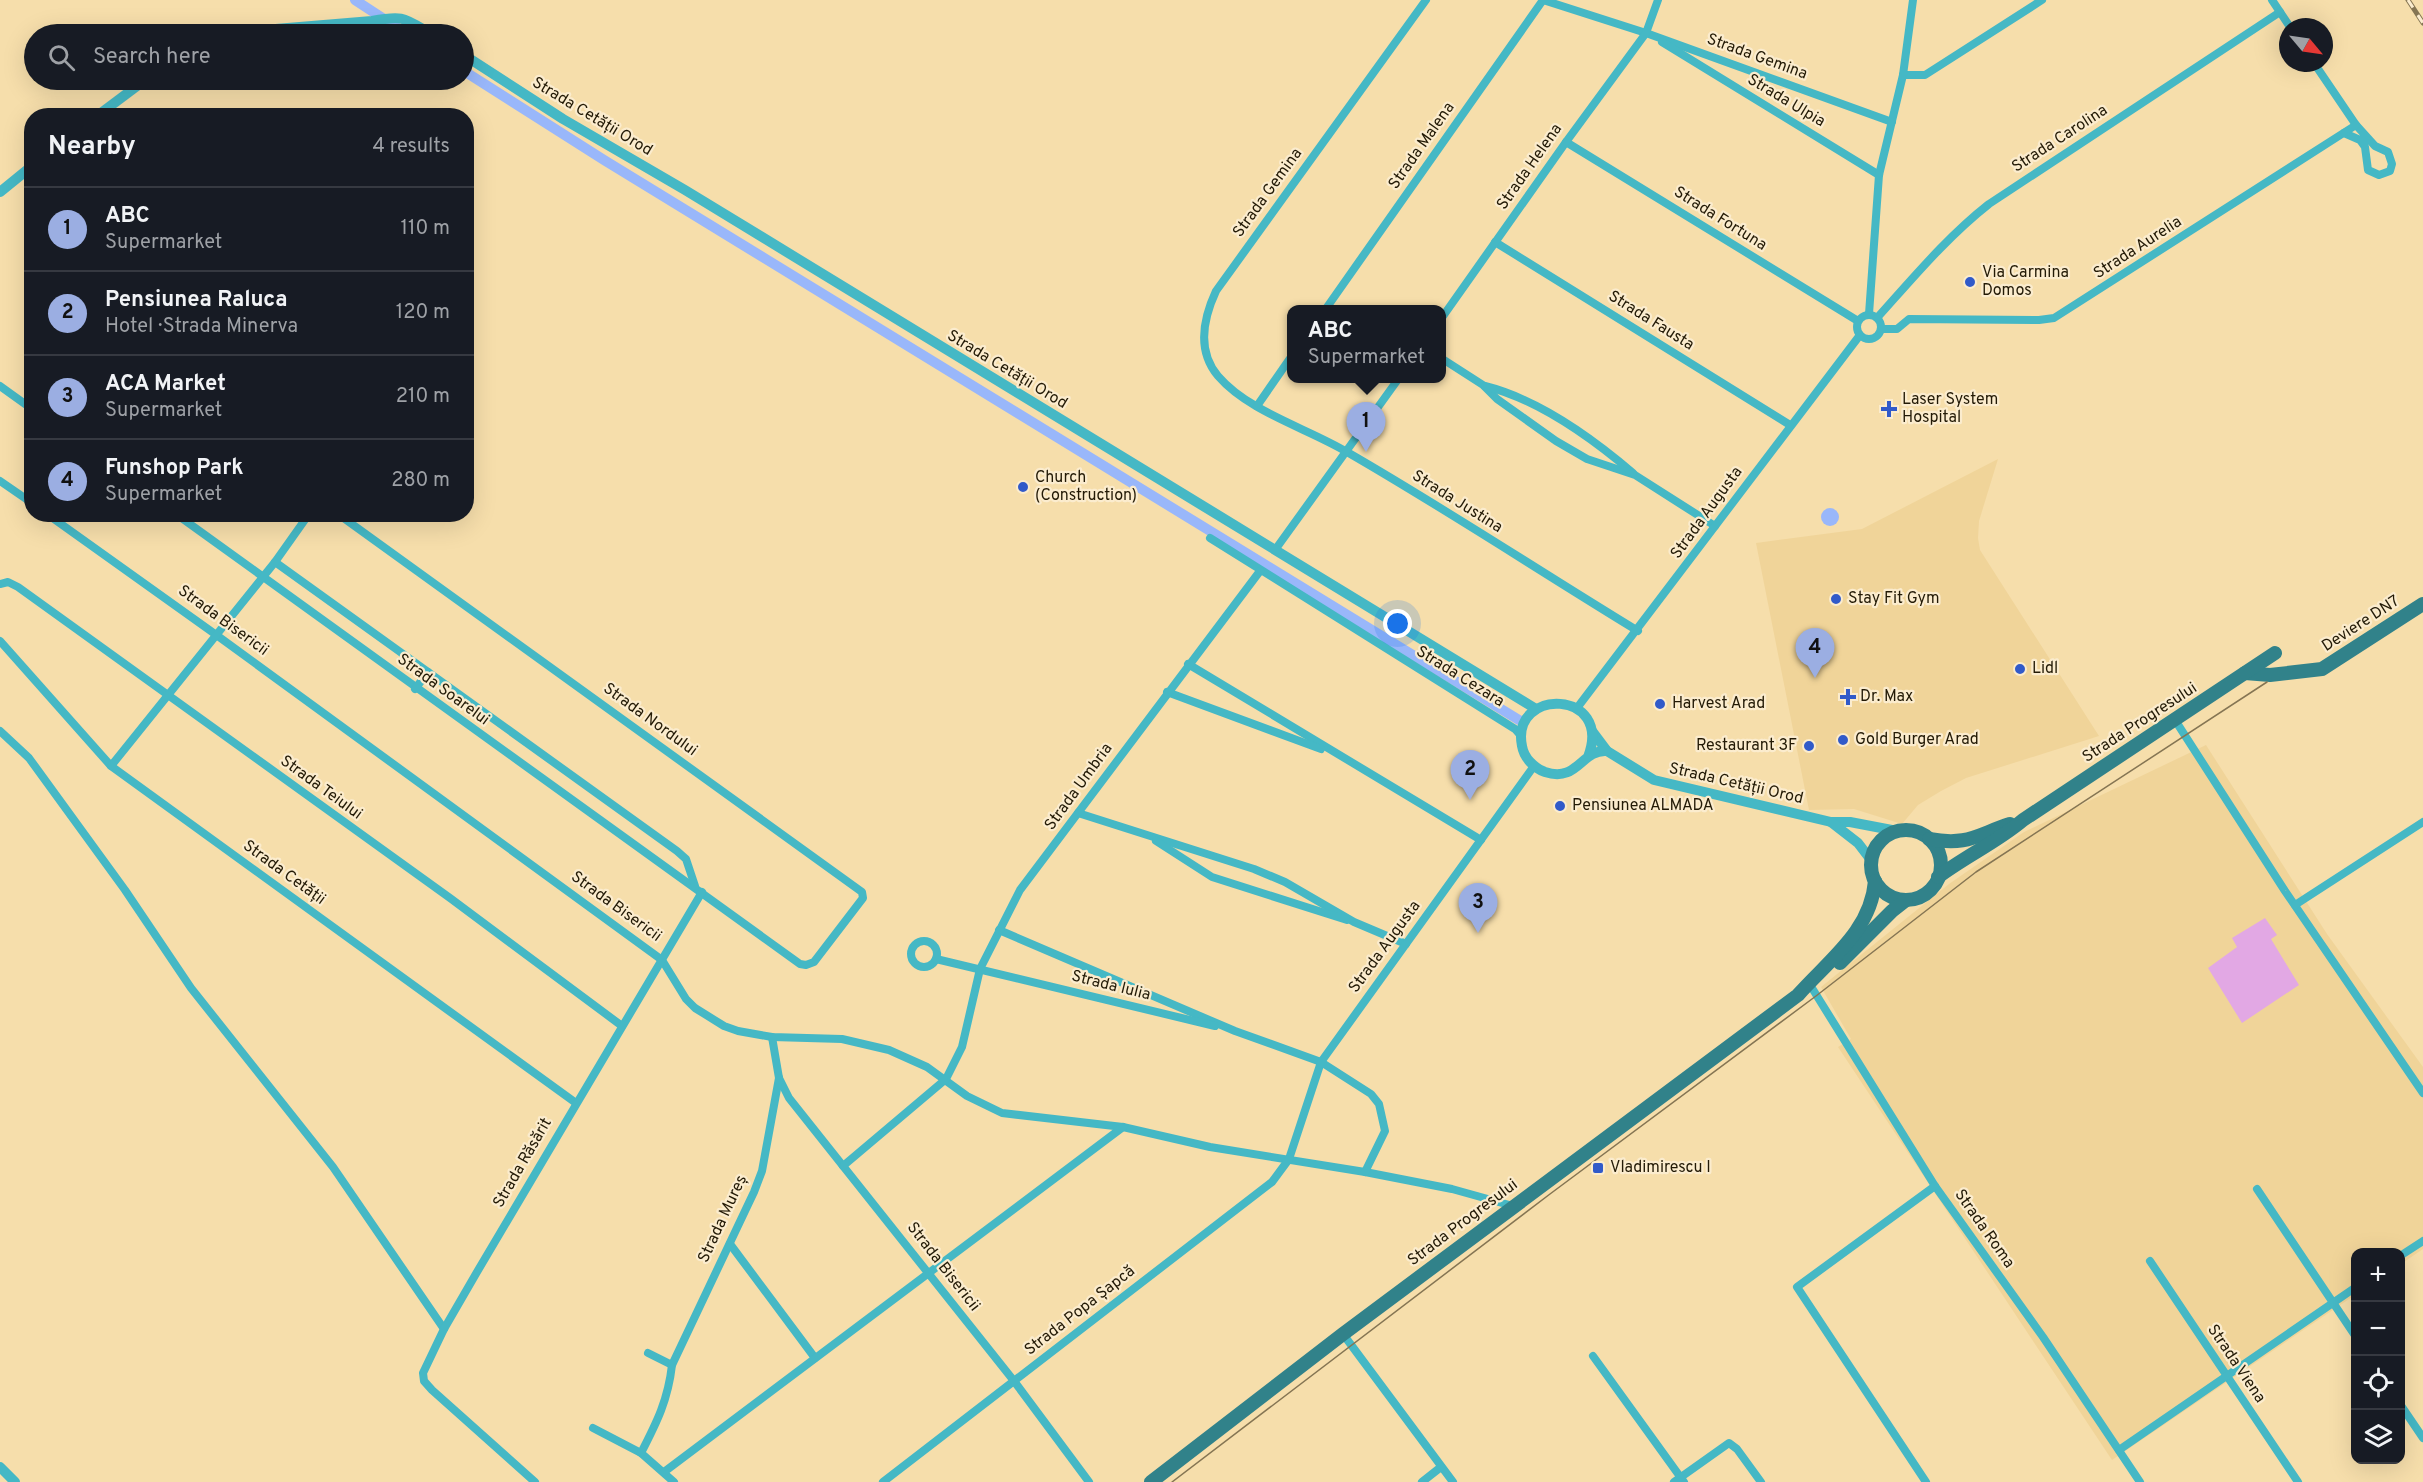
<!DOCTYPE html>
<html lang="en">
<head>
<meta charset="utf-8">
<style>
  body { margin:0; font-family:Overpass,sans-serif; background:#242831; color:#f1f3f6 }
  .controls { position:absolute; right:18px; bottom:18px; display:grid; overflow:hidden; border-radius:12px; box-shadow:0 6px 24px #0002 }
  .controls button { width:54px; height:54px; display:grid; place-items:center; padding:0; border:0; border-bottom:2px solid #363941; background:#171b24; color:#f1f3f6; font:30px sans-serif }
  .compass { position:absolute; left:2279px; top:18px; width:54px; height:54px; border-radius:50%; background:#171b24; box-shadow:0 6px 24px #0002; rotate:119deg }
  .you { position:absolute; left:1398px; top:624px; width:21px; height:21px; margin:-15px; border:4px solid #fff; border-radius:50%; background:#1a73e8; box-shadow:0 0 0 9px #1a73e833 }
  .badge { display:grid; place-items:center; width:39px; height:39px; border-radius:50%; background:#9baee2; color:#111; font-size:20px; font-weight:700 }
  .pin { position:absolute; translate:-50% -50px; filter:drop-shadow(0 2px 3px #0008) }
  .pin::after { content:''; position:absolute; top:32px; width:21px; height:18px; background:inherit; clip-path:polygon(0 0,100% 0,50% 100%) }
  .popup { position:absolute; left:1287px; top:305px; width:159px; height:78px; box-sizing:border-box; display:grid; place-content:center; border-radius:12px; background:#171b24; filter:drop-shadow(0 2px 4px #0005); font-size:20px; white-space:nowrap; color:#9ea1a6 }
  .popup b { font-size:22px; color:#f1f3f6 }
  .popup::after { content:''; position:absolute; left:50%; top:100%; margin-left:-12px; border:12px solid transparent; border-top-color:#171b24 }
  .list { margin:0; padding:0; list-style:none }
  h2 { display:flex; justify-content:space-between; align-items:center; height:78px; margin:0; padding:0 24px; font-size:26px }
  h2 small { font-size:20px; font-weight:400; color:#9ea1a6 }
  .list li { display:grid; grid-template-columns:39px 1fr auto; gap:18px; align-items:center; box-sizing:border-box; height:84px; padding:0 24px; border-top:2px solid #363941 }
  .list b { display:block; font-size:22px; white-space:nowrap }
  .list p { margin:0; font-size:20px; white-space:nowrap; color:#9ea1a6 }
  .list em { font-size:20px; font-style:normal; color:#9ea1a6 }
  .icon { flex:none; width:33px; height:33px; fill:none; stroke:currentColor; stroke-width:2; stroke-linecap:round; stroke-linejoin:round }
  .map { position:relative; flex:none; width:2423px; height:1482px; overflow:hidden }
  .search { position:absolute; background:#171b24; box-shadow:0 6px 24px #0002; left:24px; top:24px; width:450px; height:66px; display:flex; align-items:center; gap:15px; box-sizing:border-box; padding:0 21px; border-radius:33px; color:#9ea1a6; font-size:22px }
  .panel { position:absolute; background:#171b24; box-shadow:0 6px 24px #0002; left:24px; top:108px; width:450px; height:414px; border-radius:24px }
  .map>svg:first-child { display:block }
  .built { fill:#f0d499 }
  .green { fill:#e2a8e4 }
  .water { fill:#99b7fa }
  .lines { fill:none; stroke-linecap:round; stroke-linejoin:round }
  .canal { stroke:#99b7fa; stroke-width:10 }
  .minor { stroke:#45b8c5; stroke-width:8 }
  .tertiary { stroke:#45b8c5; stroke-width:10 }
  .primary { stroke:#31828a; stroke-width:14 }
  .tram { stroke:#857553; stroke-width:1.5 }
  .rail-casing { stroke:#857553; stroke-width:5 }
  .rail { stroke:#fbecce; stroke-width:3; stroke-dasharray:9; stroke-linecap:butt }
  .poi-dot { fill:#315ac9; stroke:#fbecce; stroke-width:2 }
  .labels { text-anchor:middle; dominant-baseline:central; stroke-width:4.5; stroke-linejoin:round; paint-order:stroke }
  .street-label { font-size:16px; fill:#231a06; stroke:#fbecce }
  .poi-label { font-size:16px; fill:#231a06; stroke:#fbecce; text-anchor:start }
</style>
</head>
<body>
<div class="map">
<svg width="2423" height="1482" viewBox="0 0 2423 1482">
  <rect width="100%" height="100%" fill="#f6deab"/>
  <g class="built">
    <path d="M1998 459 1979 521 1978 538 1980 550 2099 736 1966 778 1941 791 1918 805 1902 824 1854 809 1809 810 1756 543 1862 529Z"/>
    <path d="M2206 745 2327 934 2423 1067V1249L2401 1264 2400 1252H2356L2355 1295 2112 1460 1838 1047 1851 1039 1821 987 1949 884 2024 832Z"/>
  </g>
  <path class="green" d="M2265 918 2277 935 2271 939 2299 985 2242 1023 2208 968 2237 947 2232 938Z"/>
  <circle class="water" cx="1830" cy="517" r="9"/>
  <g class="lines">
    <g class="canal">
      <path d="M355 0 407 34"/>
      <path d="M464 71 604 160 1519 720"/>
    </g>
    <g class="minor">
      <path d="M1426 0 1216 291C1203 319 1197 351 1218 376 1249 412 1307 428 1347 452 1446 509 1541 572 1638 631"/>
      <path d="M1543 0 1646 33 1892 122"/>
      <path d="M2272 0 2290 27"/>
      <path d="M1662 42 1879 175"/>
      <path d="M2314 63 2356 125 2375 146 2388 152 2392 164 2390 171 2379 175 2368 170 2365 147 2360 140 2344 133"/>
      <path d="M1903 75H1925L2042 0"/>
      <path d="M1566 142 1858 321"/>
      <path d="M1495 242 1790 425"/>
      <path d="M1325 310 1543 0"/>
      <path d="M1869 314 1879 175 1903 75 1913 0"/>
      <circle cx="1869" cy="327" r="12"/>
      <path d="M1877 318C1913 278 1947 237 1989 204L2280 12"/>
      <path d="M1441 319 1566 142 1646 33 1658 0"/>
      <path d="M1881 329H1897L1909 319 2039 320 2054 318 2356 125"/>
      <path d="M1441 358 1483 385 1497 399 1556 441 1587 459 1635 475 1715 526"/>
      <path d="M0 386 32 409"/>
      <path d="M1485 386C1537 399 1592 438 1633 473"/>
      <path d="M1257 406 1291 357"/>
      <path d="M0 481 32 503"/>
      <path d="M47 514 215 634 662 960 686 999 695 1008 724 1026 738 1031 772 1037 842 1039 889 1050 927 1067 967 1096 1002 1113 1123 1127 1210 1147 1365 1172 1452 1189 1513 1206"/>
      <path d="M176 514 800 964 806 965 814 962 863 898 862 892 338 514"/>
      <path d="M1210 538 1515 729 1521 736"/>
      <path d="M1275 550 1399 378"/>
      <path d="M275 562 677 851 686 859 695 886"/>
      <path d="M0 584 8 582 18 587 450 898 622 1026"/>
      <path d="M0 641 111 766 576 1103"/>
      <path d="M1188 664 1481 840"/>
      <path d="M415 689 428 672"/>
      <path d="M1167 692 1321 749"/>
      <path d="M1577 708 1860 335"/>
      <path d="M2175 720 2285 891 2423 1093"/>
      <path d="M0 731 29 758 125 890 191 988 333 1167 444 1329"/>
      <path d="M111 766 275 562 309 514"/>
      <path d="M1078 813 1254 869 1285 882 1354 922 1406 944"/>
      <path d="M1156 841 1212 877 1347 920"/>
      <path d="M2295 905 2423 822"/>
      <path d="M999 930 1235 1031 1321 1062 1371 1094 1379 1104 1385 1131 1365 1172"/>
      <circle cx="924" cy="954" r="13"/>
      <path d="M936 959 1215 1026"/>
      <path d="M1812 988 1935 1186 2043 1337 2140 1482"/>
      <path d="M772 1037 779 1078 789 1098 1014 1381 1089 1482"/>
      <path d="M843 1166 946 1079 962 1047 980 969 1020 890 1260 571"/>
      <path d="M2257 1189 2356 1337"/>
      <path d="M730 1244 815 1358"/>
      <path d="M2400 1256 2423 1241"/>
      <path d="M2150 1261 2298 1482"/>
      <path d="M1343 1334 1453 1482"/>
      <path d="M648 1353 672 1365"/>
      <path d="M1593 1356 1684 1482"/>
      <path d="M2400 1404 2423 1438"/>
      <path d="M593 1428 641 1453 674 1482"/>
      <path d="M2119 1450 2356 1287"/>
      <path d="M641 1453C657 1422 668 1400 672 1365L754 1192 762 1171 779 1078"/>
      <path d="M664 1472 1123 1127"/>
      <path d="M535 1482 432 1390 424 1381 423 1373 444 1329 477 1272 702 892"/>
      <path d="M883 1482 1272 1182 1289 1159 1321 1062 1534 766"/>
      <path d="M1422 1482 1441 1467"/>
      <path d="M1674 1482 1729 1443 1737 1449 1761 1482"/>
      <path d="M1926 1482 1797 1287 1935 1186"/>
    </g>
    <g class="tertiary">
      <path d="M214 34 372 21C404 15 404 18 431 34"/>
      <path d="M464 55 563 119 685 190 1536 709"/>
      <path d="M97 116 145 80"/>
      <path d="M0 192 32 166"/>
      <path d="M1592 731 1607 751 1654 780 1831 822H1850L1897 831"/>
      <path d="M1588 757C1614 689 1510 687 1522 746 1524 758 1534 768 1545 772 1578 783 1581 749 1607 751"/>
      <path d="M1831 822 1858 843 1871 860"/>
      <path d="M0 1467 15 1482"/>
    </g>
    <g class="primary">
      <path d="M2245 673 2270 675 2322 669 2423 604"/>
      <circle cx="1906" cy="865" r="35"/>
      <path d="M1929 839C1968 846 1976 835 2010 824"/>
      <path d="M1938 877C1966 856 1997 842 2023 820L2275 653"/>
      <path d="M1840 963 1892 911 1906 900"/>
      <path d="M1151 1482 1343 1334 1798 995C1829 960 1871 931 1875 881"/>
    </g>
    <path class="tram" d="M1172 1482 1550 1194 1816 996 1976 872 2267 682"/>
    <g class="rail-casing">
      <path id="rail" d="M2408 0 2423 23"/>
    </g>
    <use href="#rail" class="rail"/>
  </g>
  <g class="poi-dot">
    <circle cx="1970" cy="282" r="6"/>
    <path d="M1886 400h6v6h6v6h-6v6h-6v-6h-6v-6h6z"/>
    <circle cx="1023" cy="487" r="6"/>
    <circle cx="1836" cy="599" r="6"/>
    <circle cx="2020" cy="669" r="6"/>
    <path d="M1845 688h6v6h6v6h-6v6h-6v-6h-6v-6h6z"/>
    <circle cx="1660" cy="704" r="6"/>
    <circle cx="1843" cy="740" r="6"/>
    <circle cx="1809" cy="746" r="6"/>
    <circle cx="1560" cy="806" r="6"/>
    <rect x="1592" y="1162" width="12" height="12" rx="3"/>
  </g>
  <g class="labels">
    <g class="street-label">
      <text transform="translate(1757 57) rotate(20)">Strada Gemina</text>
      <text transform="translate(1786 101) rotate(31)">Strada Ulpia</text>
      <text transform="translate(592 117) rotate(31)">Strada Cetății Orod</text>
      <text transform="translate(2060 139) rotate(-33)">Strada Carolina</text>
      <text transform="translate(1422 146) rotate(-55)">Strada Malena</text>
      <text transform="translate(1530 167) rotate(-55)">Strada Helena</text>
      <text transform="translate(1268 193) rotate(-54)">Strada Gemina</text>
      <text transform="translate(1720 219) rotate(32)">Strada Fortuna</text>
      <text transform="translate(2138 248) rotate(-33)">Strada Aurelia</text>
      <text transform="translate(1651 321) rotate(32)">Strada Fausta</text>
      <text transform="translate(1007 370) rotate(31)">Strada Cetății Orod</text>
      <text transform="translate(1457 502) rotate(32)">Strada Justina</text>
      <text transform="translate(1707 513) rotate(-54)">Strada Augusta</text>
      <text transform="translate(223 621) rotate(36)">Strada Bisericii</text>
      <text transform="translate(2361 624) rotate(-33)">Deviere DN7</text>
      <text transform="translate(1460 677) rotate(32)">Strada Cezara</text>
      <text transform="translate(443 690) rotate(36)">Strada Soarelui</text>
      <text transform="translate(650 720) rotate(36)">Strada Nordului</text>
      <text transform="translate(2140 723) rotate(-33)">Strada Progresului</text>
      <text transform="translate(1736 784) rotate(13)">Strada Cetății Orod</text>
      <text transform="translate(1079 787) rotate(-54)">Strada Umbria</text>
      <text transform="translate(321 788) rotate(36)">Strada Teiului</text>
      <text transform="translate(284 873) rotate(36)">Strada Cetății</text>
      <text transform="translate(616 907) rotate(36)">Strada Bisericii</text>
      <text transform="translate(1385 947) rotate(-54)">Strada Augusta</text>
      <text transform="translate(1111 986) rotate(14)">Strada Iulia</text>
      <text transform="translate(523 1163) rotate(-60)">Strada Răsărit</text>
      <text transform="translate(723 1219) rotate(-65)">Strada Mureș</text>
      <text transform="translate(1463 1223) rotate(-37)">Strada Progresului</text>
      <text transform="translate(1984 1229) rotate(55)">Strada Roma</text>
      <text transform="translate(943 1267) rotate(52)">Strada Bisericii</text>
      <text transform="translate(1080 1311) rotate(-38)">Strada Popa Șapcă</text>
      <text transform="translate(2236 1364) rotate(56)">Strada Viena</text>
    </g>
    <g class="poi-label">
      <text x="1982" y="273">Via Carmina<tspan x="1982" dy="18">Domos</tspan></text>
      <text x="1902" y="400">Laser System<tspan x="1902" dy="18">Hospital</tspan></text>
      <text x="1035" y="478">Church<tspan x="1035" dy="18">(Construction)</tspan></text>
      <text x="1848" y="599">Stay Fit Gym</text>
      <text x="2032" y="669">Lidl</text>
      <text x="1860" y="697">Dr. Max</text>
      <text x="1672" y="704">Harvest Arad</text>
      <text x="1855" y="740">Gold Burger Arad</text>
      <text x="1797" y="746" text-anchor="end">Restaurant 3F</text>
      <text x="1572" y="806">Pensiunea ALMADA</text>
      <text x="1610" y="1168">Vladimirescu I</text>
    </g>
  </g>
</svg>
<div class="controls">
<button>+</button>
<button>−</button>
<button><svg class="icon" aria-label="locate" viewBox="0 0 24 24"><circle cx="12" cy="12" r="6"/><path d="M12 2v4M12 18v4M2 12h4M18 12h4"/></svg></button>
<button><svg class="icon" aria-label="layers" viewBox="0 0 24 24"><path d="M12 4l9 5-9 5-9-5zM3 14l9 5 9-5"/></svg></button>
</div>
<svg class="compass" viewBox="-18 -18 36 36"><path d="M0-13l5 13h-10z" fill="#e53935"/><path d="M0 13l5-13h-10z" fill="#9ea1a6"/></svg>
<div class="you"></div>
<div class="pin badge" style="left:1366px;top:452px">1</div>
<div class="popup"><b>ABC</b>Supermarket</div>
<div class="pin badge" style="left:1470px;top:800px">2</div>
<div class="pin badge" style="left:1478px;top:933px">3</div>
<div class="pin badge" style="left:1815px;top:678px">4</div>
<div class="search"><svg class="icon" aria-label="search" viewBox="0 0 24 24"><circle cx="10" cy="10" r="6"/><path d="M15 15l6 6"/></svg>Search here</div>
<section class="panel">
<h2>Nearby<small>4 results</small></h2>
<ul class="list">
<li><span class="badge">1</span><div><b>ABC</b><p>Supermarket</p></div><em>110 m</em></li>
<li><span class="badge">2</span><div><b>Pensiunea Raluca</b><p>Hotel · Strada Minerva</p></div><em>120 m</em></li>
<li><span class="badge">3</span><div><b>ACA Market</b><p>Supermarket</p></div><em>210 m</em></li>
<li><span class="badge">4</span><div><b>Funshop Park</b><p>Supermarket</p></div><em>280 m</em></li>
</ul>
</section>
</div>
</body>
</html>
